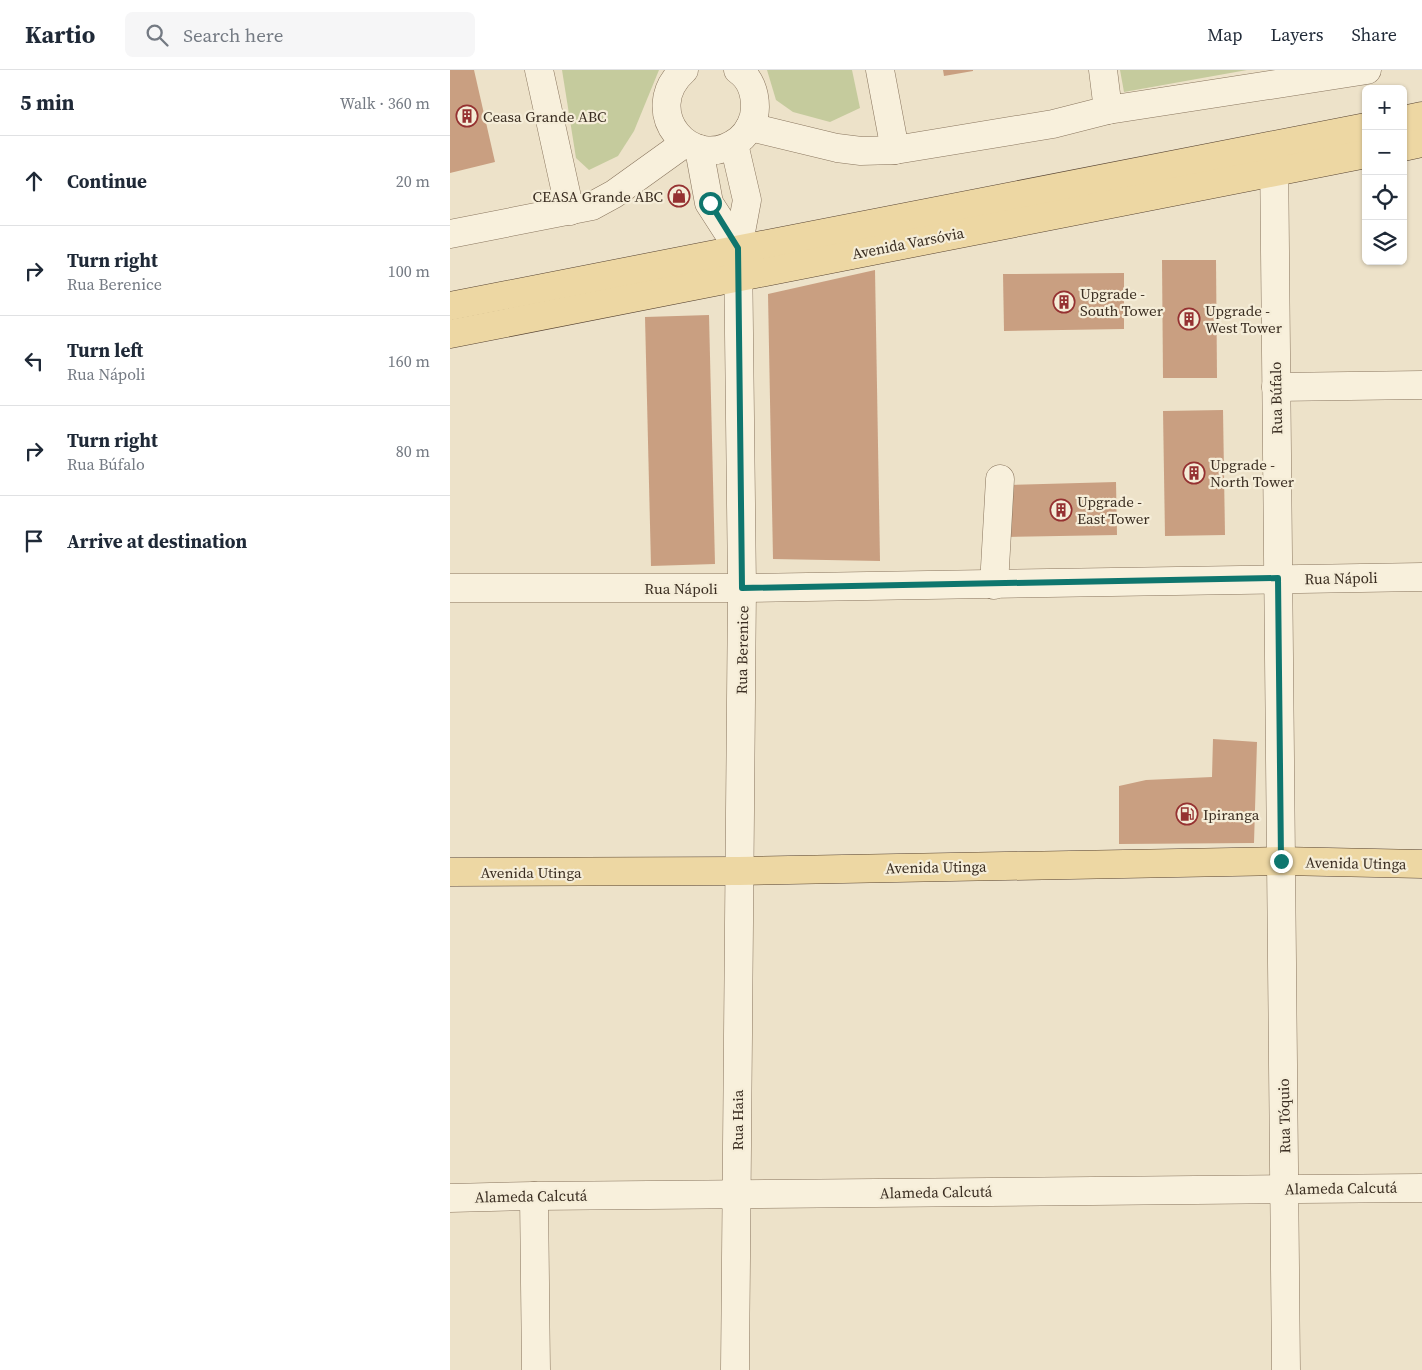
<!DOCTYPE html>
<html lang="en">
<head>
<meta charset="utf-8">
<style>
  body { margin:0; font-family:"Source Serif 4",serif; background:#f6f6f7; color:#1f2937 }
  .controls { position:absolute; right:15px; top:15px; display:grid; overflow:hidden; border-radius:8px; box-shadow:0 1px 4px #0004 }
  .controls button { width:45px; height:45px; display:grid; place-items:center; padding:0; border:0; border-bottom:1px solid #e0e1e3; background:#fff; color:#1f2937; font:25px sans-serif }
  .stop { position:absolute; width:15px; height:15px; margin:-11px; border:4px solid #0f766e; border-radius:50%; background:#fff }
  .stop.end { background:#0f766e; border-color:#fff; box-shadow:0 1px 5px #0008 }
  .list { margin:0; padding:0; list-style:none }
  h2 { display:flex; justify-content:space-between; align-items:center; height:65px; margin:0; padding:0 20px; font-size:21px }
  h2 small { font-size:16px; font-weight:400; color:#747a83 }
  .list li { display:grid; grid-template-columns:32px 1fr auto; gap:15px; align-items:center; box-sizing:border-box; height:90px; padding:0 20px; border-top:1px solid #e0e1e3 }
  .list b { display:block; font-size:19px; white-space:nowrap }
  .list p { margin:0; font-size:16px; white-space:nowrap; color:#747a83 }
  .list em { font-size:16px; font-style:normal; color:#747a83 }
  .icon { flex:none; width:28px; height:28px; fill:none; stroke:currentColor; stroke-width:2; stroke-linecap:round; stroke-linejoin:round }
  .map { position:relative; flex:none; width:972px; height:1300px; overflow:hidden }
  header { display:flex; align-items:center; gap:30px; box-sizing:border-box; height:70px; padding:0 25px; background:#fff; border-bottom:1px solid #e0e1e3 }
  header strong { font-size:24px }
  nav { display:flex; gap:28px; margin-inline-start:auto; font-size:18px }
  .search { width:350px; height:45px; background:#f6f6f7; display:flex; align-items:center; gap:12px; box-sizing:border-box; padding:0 18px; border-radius:8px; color:#747a83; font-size:19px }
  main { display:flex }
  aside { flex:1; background:#fff }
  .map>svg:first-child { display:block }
  .green { fill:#c5cb9d }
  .building { fill:#c99f81 }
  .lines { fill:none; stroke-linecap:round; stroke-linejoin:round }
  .minor-casing { stroke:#89755e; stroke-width:29 }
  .major-casing { stroke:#574332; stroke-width:29 }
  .minor { stroke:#f8f0dc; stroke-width:28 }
  .major { stroke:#edd7a3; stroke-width:28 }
  .route { stroke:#0f766e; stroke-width:6 }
  .labels { text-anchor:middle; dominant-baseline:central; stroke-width:4.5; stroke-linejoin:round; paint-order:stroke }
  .poi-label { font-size:15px; fill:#3a2d21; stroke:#f5edd8; text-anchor:start }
  .street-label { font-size:15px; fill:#3a2d21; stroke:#f5edd8 }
</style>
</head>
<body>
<header>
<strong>Kartio</strong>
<div class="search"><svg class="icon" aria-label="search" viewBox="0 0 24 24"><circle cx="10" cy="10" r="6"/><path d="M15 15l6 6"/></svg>Search here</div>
<nav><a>Map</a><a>Layers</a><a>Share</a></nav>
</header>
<main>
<aside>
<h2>5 min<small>Walk · 360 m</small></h2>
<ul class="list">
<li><svg class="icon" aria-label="ahead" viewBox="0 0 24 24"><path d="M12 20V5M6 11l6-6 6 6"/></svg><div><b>Continue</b></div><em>20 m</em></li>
<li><svg class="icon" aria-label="right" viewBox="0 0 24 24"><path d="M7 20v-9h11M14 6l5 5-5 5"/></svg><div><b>Turn right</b><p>Rua Berenice</p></div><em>100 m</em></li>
<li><svg class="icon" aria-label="left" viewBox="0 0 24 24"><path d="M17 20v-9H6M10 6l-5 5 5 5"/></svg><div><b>Turn left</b><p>Rua Nápoli</p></div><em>160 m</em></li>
<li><svg class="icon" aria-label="right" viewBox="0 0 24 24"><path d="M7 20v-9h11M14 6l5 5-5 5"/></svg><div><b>Turn right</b><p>Rua Búfalo</p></div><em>80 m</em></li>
<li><svg class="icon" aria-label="arrive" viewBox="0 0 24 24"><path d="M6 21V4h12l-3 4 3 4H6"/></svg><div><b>Arrive at destination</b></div></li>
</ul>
</aside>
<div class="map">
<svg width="972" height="1300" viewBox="0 0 972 1300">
  <rect width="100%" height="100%" fill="#ede2c9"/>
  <g class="green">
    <path d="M112 0H209L184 61 168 86 139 100 126 88Z"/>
    <path d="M317 0H402L410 38 380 52 343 42 326 30Z"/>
    <path d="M670 0H797L674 22Z"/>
  </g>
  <g class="building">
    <path d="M0 0H24L45 92 0 103Z"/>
    <path d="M493 0H523V1L494 6Z"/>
    <path d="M712 190H766L767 308H713Z"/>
    <path d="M425 200 430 491 323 489 318 224Z"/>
    <path d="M674 203V259L554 261 553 204Z"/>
    <path d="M259 245 265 494 201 496 195 247Z"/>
    <path d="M773 340 775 465 715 466 713 341Z"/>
    <path d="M666 412 667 465 556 467V415Z"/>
    <path d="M763 669 807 672 804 773 669 774V716L696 710 762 707Z"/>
  </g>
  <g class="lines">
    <g class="minor-casing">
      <g id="minor">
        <path d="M89 0 120 141"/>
        <path d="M234 0C188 41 242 106 289 70 299 62 305 49 305 37 305 23 300 8 288 0"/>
        <path d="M430 0 445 80"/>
        <path d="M658 40 917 0"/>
        <path d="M300 57 387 78 411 81 445 80 603 54 658 40 653 0"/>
        <path d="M284 74 297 130 288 178 292 518 285 1300"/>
        <path d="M249 79 259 133 288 178"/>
        <path d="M824 79 836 1300"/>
        <path d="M0 164 142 136 164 124 235 73"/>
        <path d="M826 317 972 315"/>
        <path d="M544 515 550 409"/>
        <path d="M0 518H292L972 507"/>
        <path d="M84 1126 86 1300"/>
        <path d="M0 1128 84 1126 972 1118"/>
      </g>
    </g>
    <g class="major-casing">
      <g id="major">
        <path d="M953 50 972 46"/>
        <path d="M953 77 972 73"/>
        <path d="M0 236 916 57"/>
        <path d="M0 264 916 84"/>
        <path d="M0 802 289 801 831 791 972 794"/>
      </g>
    </g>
    <use href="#minor" class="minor"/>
    <use href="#major" class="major"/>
  </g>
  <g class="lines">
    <path class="route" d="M260 133 288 178 292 518 828 508 831 791"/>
  </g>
  <defs>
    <g id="building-ring" transform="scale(1.125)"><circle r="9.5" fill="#f5edd8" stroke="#953131" stroke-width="1.5"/><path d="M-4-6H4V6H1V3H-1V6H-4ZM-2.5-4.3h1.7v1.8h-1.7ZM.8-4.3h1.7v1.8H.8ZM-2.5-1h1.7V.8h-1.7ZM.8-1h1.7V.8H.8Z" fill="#953131"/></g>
    <g id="shop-ring" transform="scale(1.125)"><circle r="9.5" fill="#f5edd8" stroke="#953131" stroke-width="1.5"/><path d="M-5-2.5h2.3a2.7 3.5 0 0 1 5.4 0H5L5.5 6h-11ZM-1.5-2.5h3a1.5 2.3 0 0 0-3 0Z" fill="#953131"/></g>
    <g id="fuel-ring" transform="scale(1.125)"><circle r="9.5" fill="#f5edd8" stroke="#953131" stroke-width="1.5"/><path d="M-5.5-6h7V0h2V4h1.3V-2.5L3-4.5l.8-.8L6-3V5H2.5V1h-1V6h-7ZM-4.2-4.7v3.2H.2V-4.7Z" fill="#953131"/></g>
  </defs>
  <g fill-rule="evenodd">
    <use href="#building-ring" x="17" y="46"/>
    <use href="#shop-ring" x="229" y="126"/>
    <use href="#building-ring" x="614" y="232"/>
    <use href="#building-ring" x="739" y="249"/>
    <use href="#building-ring" x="744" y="403"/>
    <use href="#building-ring" x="611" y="440"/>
    <use href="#fuel-ring" x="737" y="744"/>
  </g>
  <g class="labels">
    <g class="poi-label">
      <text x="33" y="46">Ceasa Grande ABC</text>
      <text x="213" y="126" text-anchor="end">CEASA Grande ABC</text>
      <text x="630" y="223">Upgrade -<tspan x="630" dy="17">South Tower</tspan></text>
      <text x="755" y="240">Upgrade -<tspan x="755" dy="17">West Tower</tspan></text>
      <text x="760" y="394">Upgrade -<tspan x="760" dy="17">North Tower</tspan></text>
      <text x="627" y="431">Upgrade -<tspan x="627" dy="17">East Tower</tspan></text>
      <text x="753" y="744">Ipiranga</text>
    </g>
    <g class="street-label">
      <text transform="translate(458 173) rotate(-11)">Avenida Varsóvia</text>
      <text transform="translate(826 328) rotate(-91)">Rua Búfalo</text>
      <text transform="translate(891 508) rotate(-1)">Rua Nápoli</text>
      <text x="231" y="518">Rua Nápoli</text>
      <text transform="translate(292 580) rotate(-89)">Rua Berenice</text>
      <text transform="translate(906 793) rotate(1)">Avenida Utinga</text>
      <text transform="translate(486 797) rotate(-1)">Avenida Utinga</text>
      <text x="81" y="802">Avenida Utinga</text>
      <text transform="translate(834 1046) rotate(-91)">Rua Tóquio</text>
      <text transform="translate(287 1050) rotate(-90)">Rua Haia</text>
      <text transform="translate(891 1118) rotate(-1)">Alameda Calcutá</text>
      <text transform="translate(486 1122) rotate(-1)">Alameda Calcutá</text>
      <text transform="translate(81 1126) rotate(-1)">Alameda Calcutá</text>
    </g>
  </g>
</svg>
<div class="controls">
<button>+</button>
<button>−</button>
<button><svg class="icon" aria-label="locate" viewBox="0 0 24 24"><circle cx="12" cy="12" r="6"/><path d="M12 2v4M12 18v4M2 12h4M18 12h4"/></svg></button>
<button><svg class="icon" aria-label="layers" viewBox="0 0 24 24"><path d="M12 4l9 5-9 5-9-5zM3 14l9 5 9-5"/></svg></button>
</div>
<div class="stop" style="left:260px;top:133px"></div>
<div class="stop end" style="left:831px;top:791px"></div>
</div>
</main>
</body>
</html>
